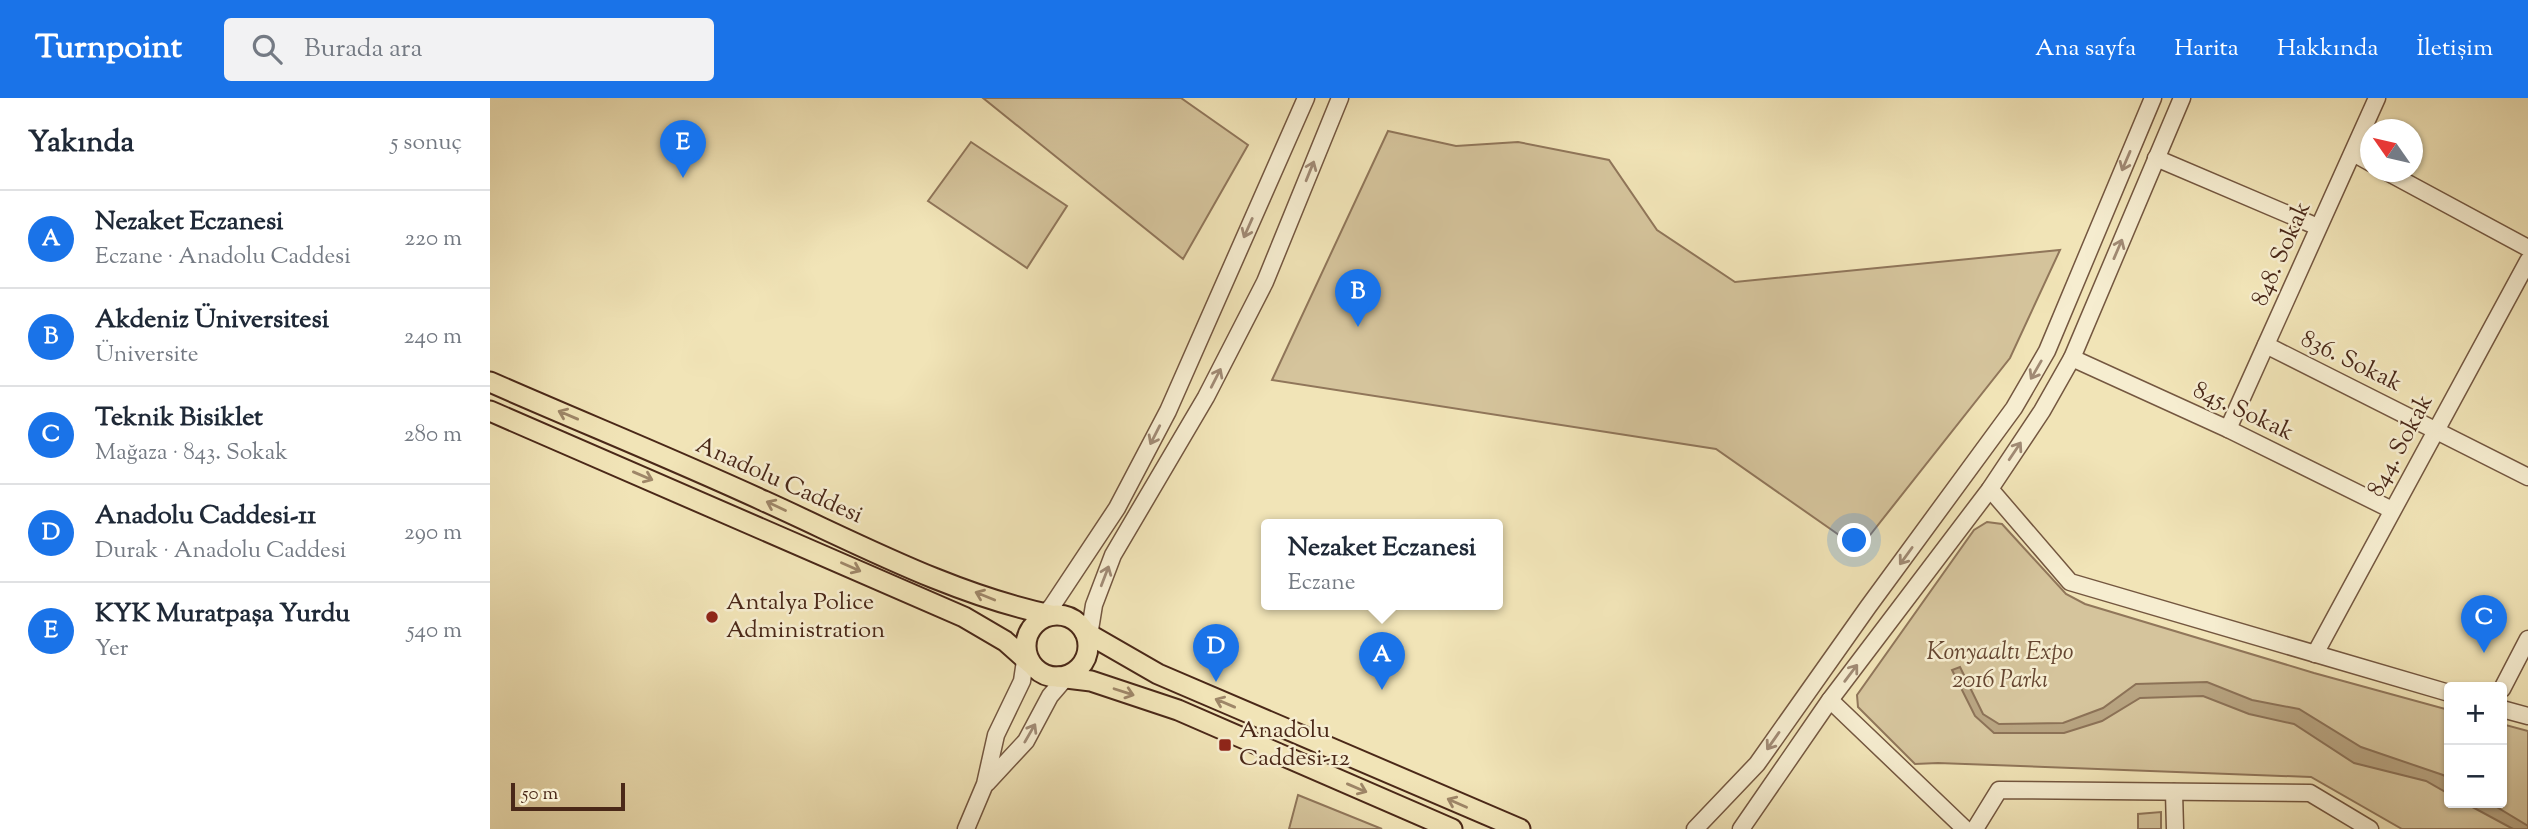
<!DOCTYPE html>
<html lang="tr">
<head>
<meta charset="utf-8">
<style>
  body { margin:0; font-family:"Sorts Mill Goudy",serif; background:#f2f2f3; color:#1f2937 }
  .controls { position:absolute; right:21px; bottom:21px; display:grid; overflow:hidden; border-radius:7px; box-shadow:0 2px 5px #0004 }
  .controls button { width:63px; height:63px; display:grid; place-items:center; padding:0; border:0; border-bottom:2px solid #e0e1e3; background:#fff; color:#1f2937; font:35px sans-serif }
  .compass { position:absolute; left:1870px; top:21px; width:63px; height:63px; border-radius:50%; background:#fff; box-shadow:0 2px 5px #0004; rotate:304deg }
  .scale { position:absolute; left:21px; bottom:18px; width:114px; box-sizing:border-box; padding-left:7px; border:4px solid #4a2818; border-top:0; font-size:19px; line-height:24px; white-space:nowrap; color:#4a2818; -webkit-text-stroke:5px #f6edd0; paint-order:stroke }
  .you { position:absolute; left:1365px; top:443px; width:24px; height:24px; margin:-18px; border:5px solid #fff; border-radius:50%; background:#1a73e8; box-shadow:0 0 0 10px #1a73e833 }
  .badge { display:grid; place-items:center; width:46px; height:46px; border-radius:50%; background:#1a73e8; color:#fff; font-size:23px; font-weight:700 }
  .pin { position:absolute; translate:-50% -58px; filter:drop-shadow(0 2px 4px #0008) }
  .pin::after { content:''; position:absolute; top:37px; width:24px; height:21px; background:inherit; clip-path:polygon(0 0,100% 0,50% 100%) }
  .popup { position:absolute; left:771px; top:421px; width:242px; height:91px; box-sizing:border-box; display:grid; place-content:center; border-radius:7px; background:#fff; filter:drop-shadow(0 2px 5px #0005); font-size:23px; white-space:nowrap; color:#747a83 }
  .popup b { font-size:26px; color:#1f2937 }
  .popup::after { content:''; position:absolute; left:50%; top:100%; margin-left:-14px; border:14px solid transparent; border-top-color:#fff }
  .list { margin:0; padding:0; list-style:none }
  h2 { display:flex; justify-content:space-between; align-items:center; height:91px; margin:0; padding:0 28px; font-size:30px }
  h2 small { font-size:23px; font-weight:400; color:#747a83 }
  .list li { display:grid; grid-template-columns:46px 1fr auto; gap:21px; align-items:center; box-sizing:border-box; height:98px; padding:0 28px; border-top:2px solid #e0e1e3 }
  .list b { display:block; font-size:26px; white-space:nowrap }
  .list p { margin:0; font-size:23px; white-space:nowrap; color:#747a83 }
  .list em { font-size:23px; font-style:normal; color:#747a83 }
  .icon { flex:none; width:38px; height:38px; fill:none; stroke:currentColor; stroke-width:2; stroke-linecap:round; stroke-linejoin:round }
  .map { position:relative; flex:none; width:2038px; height:731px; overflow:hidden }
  header { display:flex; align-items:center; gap:42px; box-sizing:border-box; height:98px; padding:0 35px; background:#1a73e8; color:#fff }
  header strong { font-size:33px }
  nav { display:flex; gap:38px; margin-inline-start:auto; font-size:24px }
  .search { width:490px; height:63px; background:#f2f2f3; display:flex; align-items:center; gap:18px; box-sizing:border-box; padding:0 24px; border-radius:7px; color:#747a83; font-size:26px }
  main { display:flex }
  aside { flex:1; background:#fff }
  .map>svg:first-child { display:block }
  .green { fill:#d5c49c; stroke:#90765a; stroke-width:2 }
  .water { fill:#b8a481; stroke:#8c7257; stroke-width:2 }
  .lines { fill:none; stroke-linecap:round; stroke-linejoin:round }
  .minor-casing { stroke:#745740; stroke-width:19 }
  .major-casing { stroke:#4a2818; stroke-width:23 }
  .minor { stroke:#f6edd0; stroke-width:16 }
  .major { stroke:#f1e4b7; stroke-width:19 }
  .oneway { stroke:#a08a74 }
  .oneway2 { stroke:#9e8668 }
  .poi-dot { fill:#8f2418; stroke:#f6edd0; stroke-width:2.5 }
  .labels { text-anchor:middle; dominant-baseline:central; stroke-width:5; stroke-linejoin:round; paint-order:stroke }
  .street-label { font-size:24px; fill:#4a2818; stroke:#f6edd0 }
  .poi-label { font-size:24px; fill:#4a2818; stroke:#f6edd0; text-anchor:start }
  .park-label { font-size:24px; font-style:italic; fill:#664732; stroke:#f6edd0 }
</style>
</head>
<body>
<header>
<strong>Turnpoint</strong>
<div class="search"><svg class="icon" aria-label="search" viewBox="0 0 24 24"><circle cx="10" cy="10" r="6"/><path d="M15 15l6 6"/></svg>Burada ara</div>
<nav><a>Ana sayfa</a><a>Harita</a><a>Hakkında</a><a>İletişim</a></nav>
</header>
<main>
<aside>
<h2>Yakında<small>5 sonuç</small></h2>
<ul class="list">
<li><span class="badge">A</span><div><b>Nezaket Eczanesi</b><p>Eczane · Anadolu Caddesi</p></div><em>220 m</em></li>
<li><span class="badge">B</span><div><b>Akdeniz Üniversitesi</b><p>Üniversite</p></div><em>240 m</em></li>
<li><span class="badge">C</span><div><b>Teknik Bisiklet</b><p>Mağaza · 843. Sokak</p></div><em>280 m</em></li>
<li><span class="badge">D</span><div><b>Anadolu Caddesi-11</b><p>Durak · Anadolu Caddesi</p></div><em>290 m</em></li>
<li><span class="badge">E</span><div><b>KYK Muratpaşa Yurdu</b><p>Yer</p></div><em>540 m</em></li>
</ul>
</aside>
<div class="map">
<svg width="2038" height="731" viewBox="0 0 2038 731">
  <rect width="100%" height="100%" fill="#f1e4b7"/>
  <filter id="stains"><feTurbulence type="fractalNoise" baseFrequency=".00286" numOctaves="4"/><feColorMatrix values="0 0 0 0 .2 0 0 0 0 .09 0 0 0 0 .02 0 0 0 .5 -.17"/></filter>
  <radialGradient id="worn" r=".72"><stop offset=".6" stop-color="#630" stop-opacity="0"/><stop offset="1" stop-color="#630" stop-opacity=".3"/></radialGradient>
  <g class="green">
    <path d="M493 0H691L758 47 693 161Z"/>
    <path d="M898 33 966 48 1028 44 1119 62 1167 132 1245 184 1570 152 1520 260 1369 451 1226 351 782 282Z"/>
    <path d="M481 44 577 108 537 170 438 103Z"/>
    <path d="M1497 424 1512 426 1576 496 1595 506 1824 575 1959 612V705H2012V626L2038 633V731H1912L1821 679 1448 665 1425 666 1368 609 1367 597 1484 432Z"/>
    <path d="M808 697 892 731H799Z"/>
    <path d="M1671 714V731H1648V716Z"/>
  </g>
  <g class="water">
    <path d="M1470 569 1493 616 1509 626 1573 625 1613 610 1646 586 1717 584 1762 602 1809 611 1871 649 1953 677 1959 680V696L1936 683 1864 665 1804 626 1759 616 1713 598 1650 600 1612 623 1574 635H1504L1485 618 1462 572Z"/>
    <path d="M1975 705H2000L2038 728V731H2023Z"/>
  </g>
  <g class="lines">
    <g class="minor-casing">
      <g id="minor">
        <path d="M1863 55 1881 65"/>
        <path d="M1666 60 1828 129"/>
        <path d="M1897 74 2038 150"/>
        <path d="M1776 247 2038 379"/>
        <path d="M1582 260 1738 331 1902 412"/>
        <path d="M1738 331 1887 0"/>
        <path d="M1500 391 1580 484 1959 595"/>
        <path d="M551 521 562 508 627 410 678 313 816 0"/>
        <path d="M598 544 604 507 623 457 716 299 775 184 850 0"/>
        <path d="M1825 556 2038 163"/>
        <path d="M2012 591 2038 541"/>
        <path d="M1340 602 1475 731"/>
        <path d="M2012 611 2038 618"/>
        <path d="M497 685 536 643 560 598 578 577"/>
        <path d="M1684 694 1685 731"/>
        <path d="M476 731 495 686 506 637 532 583 536 556"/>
        <path d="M1205 731 1267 666 1378 509 1524 310 1557 253 1663 0"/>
        <path d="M1251 731 1340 602 1500 391 1552 313 1582 260 1692 0"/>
        <path d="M1485 731 1509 692 1820 695 1880 731"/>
      </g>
    </g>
    <g class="major-casing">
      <g id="major">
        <path d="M0 284C91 324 183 361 274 403 367 445 461 496 561 517"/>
        <path d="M0 313 474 519 515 543 541 566"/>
        <circle cx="567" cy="548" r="31"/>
        <path d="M595 534 668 576 1030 731"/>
        <path d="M568 579 601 583 688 612 962 731"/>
      </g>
    </g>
    <use href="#minor" class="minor"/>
    <use href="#major" class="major"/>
  </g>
  <defs><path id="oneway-shaft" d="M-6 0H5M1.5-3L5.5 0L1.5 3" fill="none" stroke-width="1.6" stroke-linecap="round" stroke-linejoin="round" transform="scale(1.75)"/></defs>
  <g class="oneway">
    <use href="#oneway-shaft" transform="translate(1636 63) rotate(113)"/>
    <use href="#oneway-shaft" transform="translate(820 73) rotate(-68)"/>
    <use href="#oneway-shaft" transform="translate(758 130) rotate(114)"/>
    <use href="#oneway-shaft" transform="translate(1628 151) rotate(-67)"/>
    <use href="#oneway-shaft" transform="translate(1546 272) rotate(120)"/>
    <use href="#oneway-shaft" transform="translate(726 280) rotate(-63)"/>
    <use href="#oneway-shaft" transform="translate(665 337) rotate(117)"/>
    <use href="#oneway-shaft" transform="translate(1525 353) rotate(-56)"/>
    <use href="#oneway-shaft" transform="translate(1416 458) rotate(126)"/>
    <use href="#oneway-shaft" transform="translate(615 478) rotate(-69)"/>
    <use href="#oneway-shaft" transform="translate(1361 575) rotate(-53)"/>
    <use href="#oneway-shaft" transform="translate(540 635) rotate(-60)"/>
    <use href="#oneway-shaft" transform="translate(1283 643) rotate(125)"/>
  </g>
  <g class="oneway2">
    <use href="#oneway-shaft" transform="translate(78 317) rotate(-157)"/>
    <use href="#oneway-shaft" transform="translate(153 378) rotate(23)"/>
    <use href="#oneway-shaft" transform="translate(286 408) rotate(-155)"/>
    <use href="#oneway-shaft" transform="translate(361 469) rotate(24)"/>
    <use href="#oneway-shaft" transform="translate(495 498) rotate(-158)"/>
    <use href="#oneway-shaft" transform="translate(634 594) rotate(18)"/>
    <use href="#oneway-shaft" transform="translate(735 605) rotate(-157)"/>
    <use href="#oneway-shaft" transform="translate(867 690) rotate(23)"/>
    <use href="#oneway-shaft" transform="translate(967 705) rotate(-156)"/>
  </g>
  <g class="poi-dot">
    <circle cx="222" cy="519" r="7"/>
    <rect x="728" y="640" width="14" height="14" rx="3.5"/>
  </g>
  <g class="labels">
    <g class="street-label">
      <text transform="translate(1792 156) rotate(-66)">848. Sokak</text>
      <text transform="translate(1861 264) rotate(26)">836. Sokak</text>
      <text transform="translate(1753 314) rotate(25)">845. Sokak</text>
      <text transform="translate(1911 348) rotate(-62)">844. Sokak</text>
      <text transform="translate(289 383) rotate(24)">Anadolu Caddesi</text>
    </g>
    <g class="poi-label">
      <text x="236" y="505">Antalya Police<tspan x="236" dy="28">Administration</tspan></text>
      <text x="749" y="633">Anadolu<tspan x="749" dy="28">Caddesi-12</tspan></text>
    </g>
    <g class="park-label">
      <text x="1510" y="555">Konyaaltı Expo<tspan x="1510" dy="28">2016 Parkı</tspan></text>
    </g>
  </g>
  <rect width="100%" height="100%" filter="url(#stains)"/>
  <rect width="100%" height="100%" fill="url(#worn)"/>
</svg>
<div class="controls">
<button>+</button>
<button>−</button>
</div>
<svg class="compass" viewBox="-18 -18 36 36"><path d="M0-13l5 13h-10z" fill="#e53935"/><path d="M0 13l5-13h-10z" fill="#747a83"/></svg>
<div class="scale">50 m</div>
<div class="you"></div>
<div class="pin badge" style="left:892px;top:592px">A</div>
<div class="popup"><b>Nezaket Eczanesi</b>Eczane</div>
<div class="pin badge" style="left:868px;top:229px">B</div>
<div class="pin badge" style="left:1994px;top:555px">C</div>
<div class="pin badge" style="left:726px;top:584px">D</div>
<div class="pin badge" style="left:193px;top:80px">E</div>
</div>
</main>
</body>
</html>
